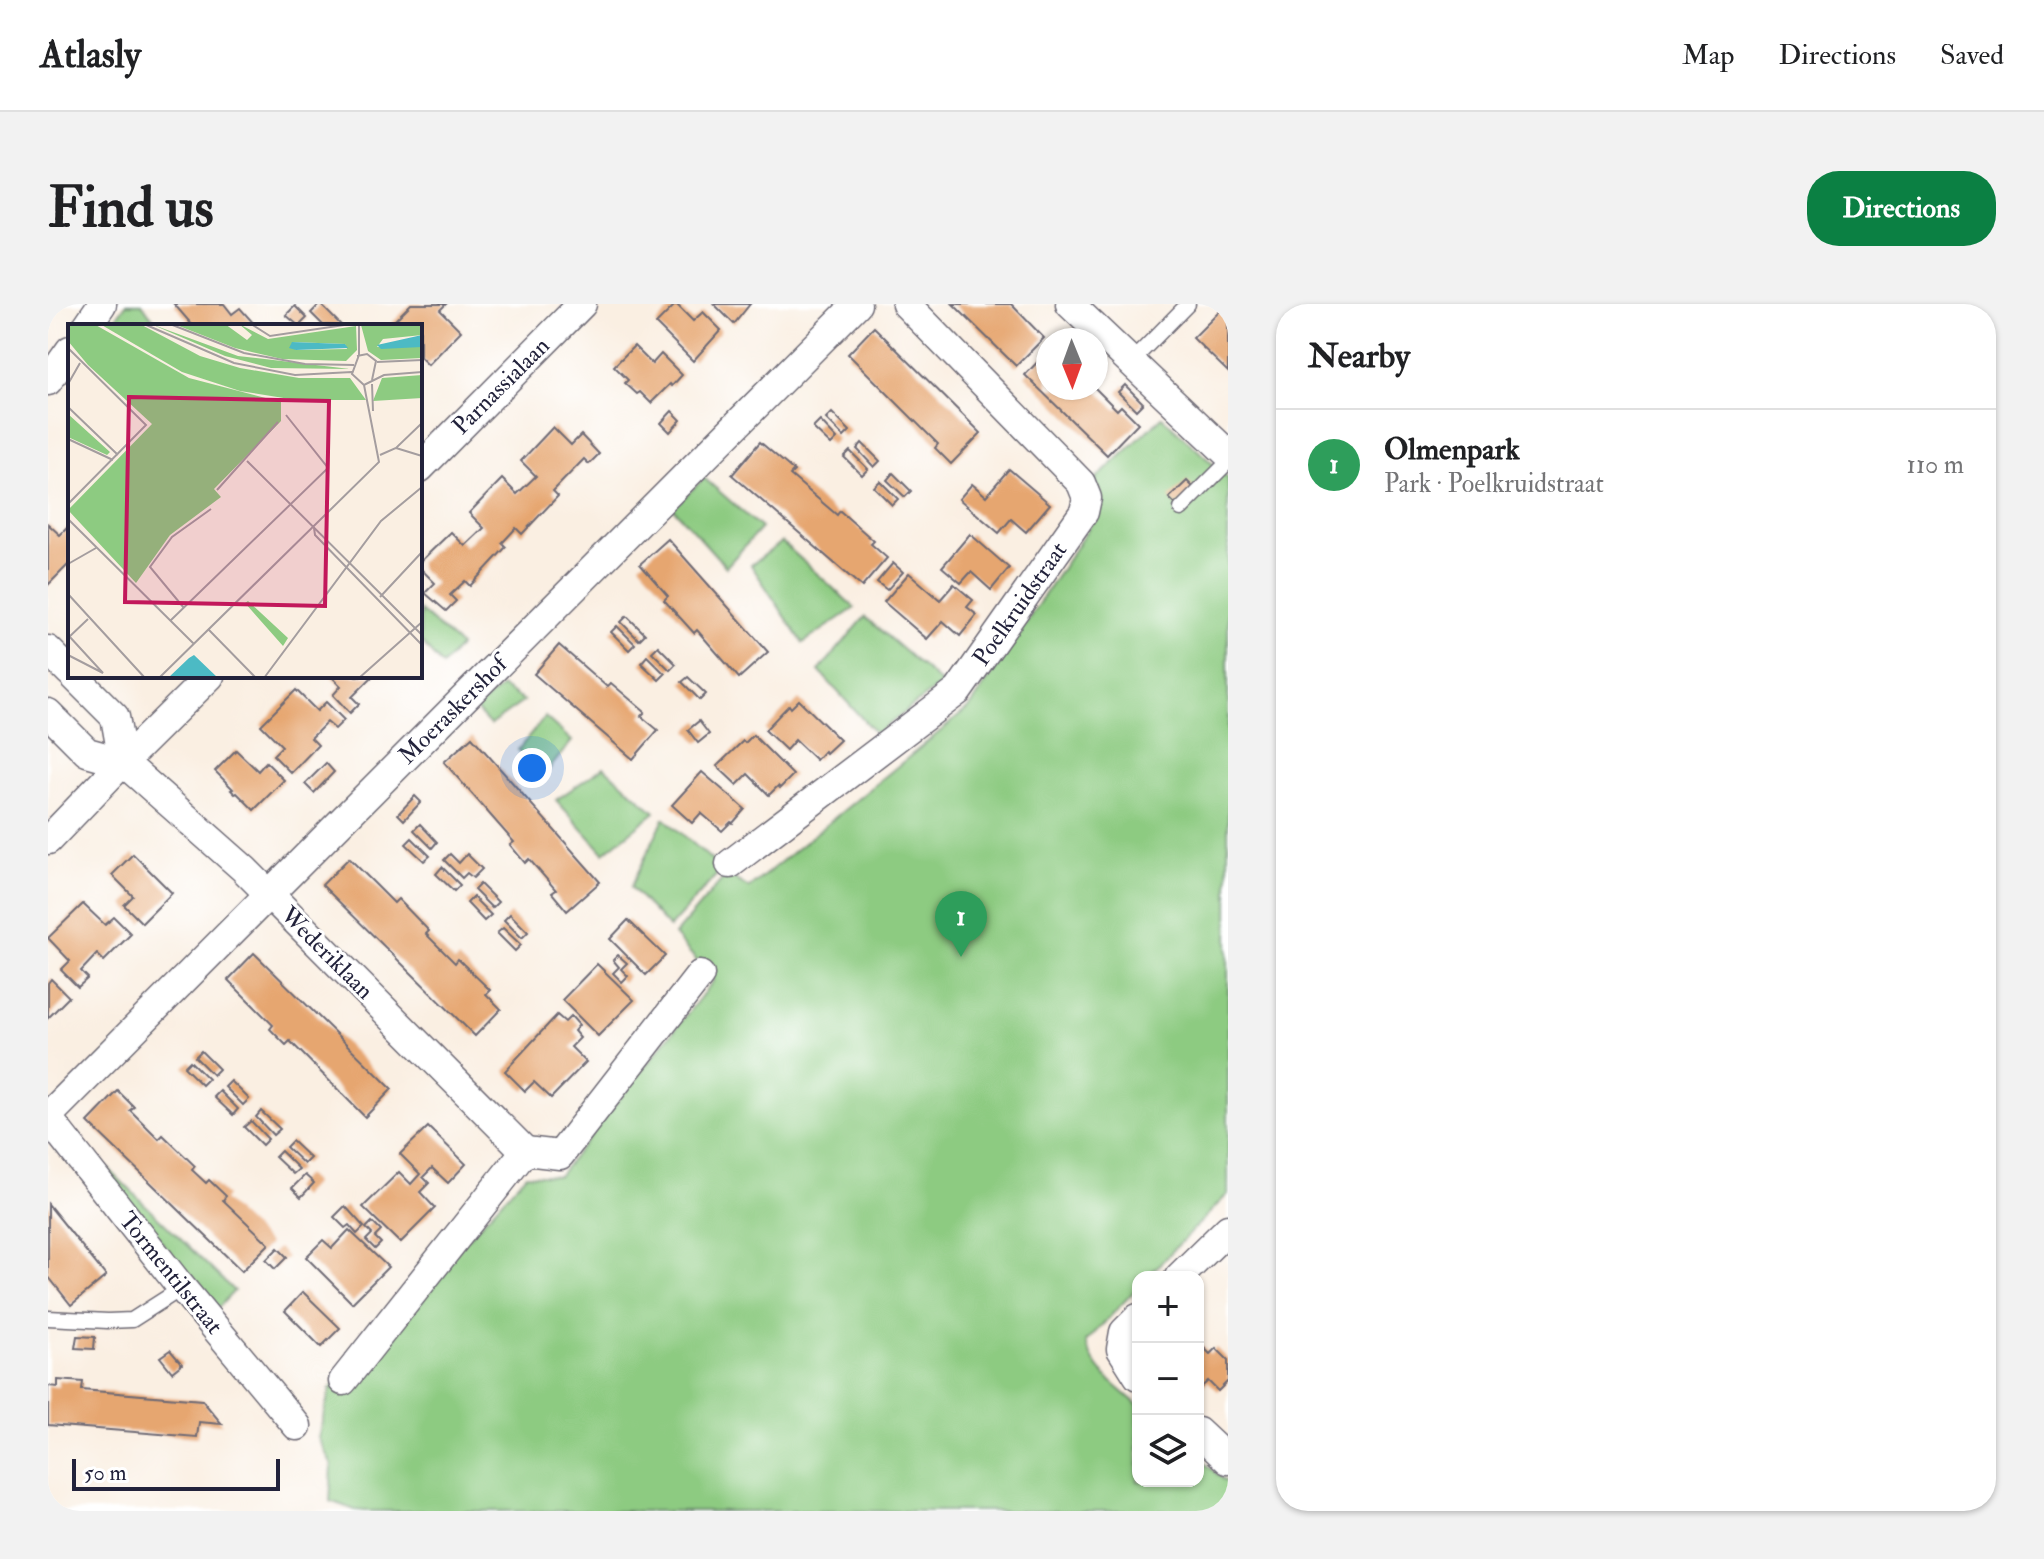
<!DOCTYPE html>
<html lang="en">
<head>
<meta charset="utf-8">
<style>
  body { margin:0; font-family:"IM FELL Double Pica",serif; background:#f2f2f2; color:#202124 }
  .controls { position:absolute; right:24px; bottom:24px; display:grid; overflow:hidden; border-radius:16px; box-shadow:0 2px 6px #0004 }
  .controls button { width:72px; height:72px; display:grid; place-items:center; padding:0; border:0; border-bottom:2px solid #e0e0e0; background:#fff; color:#202124; font:40px sans-serif }
  .compass { position:absolute; left:988px; top:24px; width:72px; height:72px; border-radius:50%; background:#fff; box-shadow:0 2px 6px #0004; rotate:179deg }
  .scale { position:absolute; left:24px; bottom:20px; width:208px; box-sizing:border-box; padding-left:8px; border:4px solid #22223b; border-top:0; font-size:22px; line-height:28px; white-space:nowrap; color:#22223b; -webkit-text-stroke:6px #fff; paint-order:stroke }
  .you { position:absolute; left:484px; top:464px; width:28px; height:28px; margin:-20px; border:6px solid #fff; border-radius:50%; background:#1a73e8; box-shadow:0 0 0 12px #1a73e833 }
  .badge { display:grid; place-items:center; width:52px; height:52px; border-radius:50%; background:#0b8043; color:#fff; font-size:26px; font-weight:700 }
  .pin { position:absolute; translate:-50% -66px; filter:drop-shadow(0 2px 4px #0008) }
  .pin::after { content:''; position:absolute; top:42px; width:28px; height:24px; background:inherit; clip-path:polygon(0 0,100% 0,50% 100%) }
  .list { margin:0; padding:0; list-style:none }
  h2 { display:flex; justify-content:space-between; align-items:center; height:104px; margin:0; padding:0 32px; font-size:34px }
  h2 small { font-size:26px; font-weight:400; color:#757577 }
  .list li { display:grid; grid-template-columns:52px 1fr auto; gap:24px; align-items:center; box-sizing:border-box; height:112px; padding:0 32px; border-top:2px solid #e0e0e0 }
  .list b { display:block; font-size:30px; white-space:nowrap }
  .list p { margin:0; font-size:26px; white-space:nowrap; color:#757577 }
  .list em { font-size:26px; font-style:normal; color:#757577 }
  .icon { flex:none; width:44px; height:44px; fill:none; stroke:currentColor; stroke-width:2; stroke-linecap:round; stroke-linejoin:round }
  .map { position:relative; flex:none; width:1180px; height:1207px; overflow:hidden; border-radius:32px }
  header { display:flex; align-items:center; gap:48px; box-sizing:border-box; height:112px; padding:0 40px; background:#fff; border-bottom:2px solid #e0e0e0 }
  header strong { font-size:38px }
  nav { display:flex; gap:44px; margin-inline-start:auto; font-size:28px }
  .intro { display:flex; align-items:center; justify-content:space-between; box-sizing:border-box; height:192px; padding:0 48px }
  h1 { margin:0; font-size:56px }
  .button { padding:20px 36px; border-radius:32px; background:#0b8043; color:#fff; font-size:28px; font-weight:700 }
  main { display:flex; gap:48px; padding:0 48px }
  aside { flex:1; background:#fff; border-radius:32px; box-shadow:0 2px 6px #0004 }
  .map>svg:first-child { display:block }
  .green { fill:#8dcb81; stroke:#58765e; stroke-width:2 }
  .building { fill:#e6a66f }
  .lines { fill:none; stroke-linecap:round; stroke-linejoin:round }
  .lane-casing { stroke:#6e6a75; stroke-width:17 }
  .street-casing { stroke:#6e6a75; stroke-width:31 }
  .lane { stroke:#fff; stroke-width:14 }
  .street { stroke:#fff; stroke-width:28 }
  .labels { text-anchor:middle; dominant-baseline:central; stroke-width:6; stroke-linejoin:round; paint-order:stroke }
  .street-label { font-size:24px; fill:#22223b; stroke:#fff }
  .inset-road { fill:none; stroke:#a49d9f; stroke-width:2 }
  .view { fill:#c2185b; fill-opacity:0.15; stroke:#c2185b; stroke-width:4 }
  .inset-edge { fill:none; stroke:#22223b; stroke-width:4 }
</style>
</head>
<body>
<header>
<strong>Atlasly</strong>
<nav><a>Map</a><a>Directions</a><a>Saved</a></nav>
</header>
<div class="intro"><h1>Find us</h1><a class="button">Directions</a></div>
<main>
<div class="map">
<svg width="1180" height="1207" viewBox="0 0 1180 1207">
  <rect width="100%" height="100%" fill="#fff"/>
  <filter id="ink" filterUnits="userSpaceOnUse"><feTurbulence type="fractalNoise" baseFrequency=".0125" numOctaves="2"/><feDisplacementMap in="SourceGraphic" scale="16" xChannelSelector="R" yChannelSelector="G"/><feConvolveMatrix kernelMatrix="1 2 1 2 8 2 1 2 1" color-interpolation-filters="sRGB"/></filter>
  <filter id="wash" filterUnits="userSpaceOnUse"><feTurbulence type="fractalNoise" baseFrequency=".006" numOctaves="4" result="noise"/><feDisplacementMap in="SourceGraphic" scale="32" xChannelSelector="R" yChannelSelector="G"/><feGaussianBlur stdDeviation="1.8" result="paint"/><feColorMatrix in="noise" values="0 0 0 0 0 0 0 0 0 0 0 0 0 0 0 0 0 1.4 0 .05"/><feComposite in="paint" operator="in"/></filter>
  <g filter="url(#wash)">
    <rect width="100%" height="100%" fill="#faefe2"/>
    <g class="green">
      <path d="M78 0H94L112 22H62Z"/>
      <path d="M1114 113 1180 174V890L1099 973H1090V983L1038 1038C1045 1068 1068 1081 1090 1101V1177H1150V1153L1180 1180V1207H317L307 1206 282 1197 284 1161 270 1134 282 1085 478 870 510 872 666 676 626 631 679 570 701 584 923 402 1047 214C1053 198 1058 192 1045 178Z"/>
      <path d="M656 174 713 224 678 263 625 204Z"/>
      <path d="M734 238 807 304 755 339 703 261Z"/>
      <path d="M372 307 412 342 394 362 372 337Z"/>
      <path d="M817 313 894 380 828 430 771 367Z"/>
      <path d="M454 383 476 397 442 421 427 405Z"/>
      <path d="M497 413 524 437 492 476 470 446Z"/>
      <path d="M556 463 607 508 556 549 508 496Z"/>
      <path d="M616 514 674 565 621 624 583 583Z"/>
      <path d="M40 845 186 987 168 1006Z"/>
    </g>
    <g id="blocks">
      <g class="building">
        <path d="M126 0H176L184 10 192 4 208 22H145Z"/>
        <path d="M272 0 294 22 275 21 263 9Z"/>
        <path d="M363 0H398L392 6 413 27 380 61 372 53V22H341Z"/>
        <path d="M628 0 645 17 655 8 673 26 645 57 608 20Z"/>
        <path d="M666 0H702L686 20Z"/>
        <path d="M905 0H963L996 34 968 62Z"/>
        <path d="M1168 0H1180V68L1145 34 1173 6Z"/>
        <path d="M247 2 259 14 251 22 238 11Z"/>
        <path d="M826 23 933 129 903 160 887 144 890 140 800 50Z"/>
        <path d="M586 42 604 60 613 50 634 71 624 82 622 80 603 99 592 88 589 90 577 79 580 76 566 62Z"/>
        <path d="M1000 47V84H1047L1069 106 1073 102 1090 119 1059 151 977 71Z"/>
        <path d="M1077 81 1095 99 1088 106 1070 88Z"/>
        <path d="M624 107 633 116 622 128 613 119Z"/>
        <path d="M784 109 802 127 796 133 778 115Z"/>
        <path d="M772 117 789 135 783 141 765 124Z"/>
        <path d="M505 123 523 141 533 131 551 150 541 160 536 155 505 187 510 192 474 230 468 224 454 239 458 243 422 282 417 277 402 291 408 297 398 307 377 289 387 279 372 264V258L403 228 417 242 436 224 421 209 454 175 469 190 488 172 473 157Z"/>
        <path d="M712 138 746 167 742 171 789 211 792 207 826 237 823 240 839 254 814 283 684 171Z"/>
        <path d="M814 139 832 157 826 163 809 145Z"/>
        <path d="M802 147 820 165 814 171 796 153Z"/>
        <path d="M961 165 1002 200 978 228 963 215 951 229 911 195 924 180 938 192Z"/>
        <path d="M845 169 863 187 857 193 839 176Z"/>
        <path d="M832 177 850 195 844 201 826 183Z"/>
        <path d="M1139 177 1146 184 1129 202 1121 194Z"/>
        <path d="M0 220 12 231 19 224 22 227V263L20 261 0 281Z"/>
        <path d="M922 230 961 264 943 286 923 268 913 279 894 263Z"/>
        <path d="M620 235 720 348 691 374 649 326 646 329 616 296 620 292 592 260Z"/>
        <path d="M845 259 855 268 839 286 829 278Z"/>
        <path d="M861 269 892 296 906 280 925 296 919 303 929 311 912 332 895 317 879 335 836 298Z"/>
        <path d="M579 312 597 330 591 336 573 318Z"/>
        <path d="M569 322 587 340 581 346 563 328Z"/>
        <path d="M511 341 559 383 563 379 597 408 593 412 610 426 585 455 486 370Z"/>
        <path d="M610 342 628 360 622 366 604 348Z"/>
        <path d="M599 352 617 370 611 376 593 359Z"/>
        <path d="M283 372H325L304 393 311 400 302 409 285 391 293 382Z"/>
        <path d="M640 373 658 390 652 396 634 378Z"/>
        <path d="M248 386 269 407 278 398 296 416 287 425 279 418 263 434 270 441 243 469 225 451 234 442 213 421Z"/>
        <path d="M751 396 792 436 778 449 776 447 768 456 747 436 738 446 717 426 741 401 743 404Z"/>
        <path d="M651 417 661 430 650 439 640 426Z"/>
        <path d="M705 431 745 471 732 484 730 482 721 491 700 470 689 481 669 462 695 437 697 439Z"/>
        <path d="M424 433 552 578 519 607 504 589 508 586 481 555 477 559 462 541 466 538 396 458Z"/>
        <path d="M188 446 210 467 218 458 236 476 206 506 189 489 187 490 183 486 185 485 167 467Z"/>
        <path d="M278 459 286 468 266 489 257 480Z"/>
        <path d="M654 468 697 505 685 519 683 518 674 527 653 509 644 519 624 501Z"/>
        <path d="M367 492 373 498 356 516 350 510Z"/>
        <path d="M372 520 389 538 384 544 366 526Z"/>
        <path d="M364 534 382 552 376 557 358 540Z"/>
        <path d="M85 550 124 589 94 619 76 601 85 592 64 571Z"/>
        <path d="M402 550 411 559 419 550 434 565 425 574 419 569 414 574 396 556Z"/>
        <path d="M301 554 346 599 350 595 381 627 378 630 407 659 410 655 442 686 438 690 453 705 427 732 274 581Z"/>
        <path d="M394 563 412 581 406 587 388 570Z"/>
        <path d="M432 580 450 598 444 604 426 586Z"/>
        <path d="M425 593 443 611 436 617 419 599Z"/>
        <path d="M35 600 57 621 66 613 83 630 56 657 49 650 33 667 40 674 30 683 13 666 22 657 0 634Z"/>
        <path d="M462 610 480 628 474 634 456 616Z"/>
        <path d="M580 616 617 652 598 671 562 635Z"/>
        <path d="M455 624 473 641 467 647 449 629Z"/>
        <path d="M206 649 344 785 317 813 242 737 238 741 222 725 225 721 180 676Z"/>
        <path d="M570 651 579 659 573 665 580 672 574 678 565 669 571 663 565 656Z"/>
        <path d="M549 660 586 696 550 732 514 696Z"/>
        <path d="M3 675 21 693 0 714V679Z"/>
        <path d="M509 711 517 718 523 712 531 721 526 727 532 734 523 743 538 758 503 794 486 778 477 787 457 767Z"/>
        <path d="M153 747 171 765 165 771 147 753Z"/>
        <path d="M142 757 160 775 154 781 136 763Z"/>
        <path d="M183 777 201 795 195 801 177 783Z"/>
        <path d="M70 787 86 803 82 806 111 835 115 831 147 862 144 866 158 879 161 876 178 892 175 896 221 940 194 967 40 818Z"/>
        <path d="M172 787 190 805 185 811 166 793Z"/>
        <path d="M213 807 232 825 225 831 208 813Z"/>
        <path d="M203 817 220 835 214 841 196 823Z"/>
        <path d="M380 823 418 860 400 879 384 864 375 873 381 879 372 888 387 904 352 939 315 903 351 868 363 880 372 870 352 850Z"/>
        <path d="M244 837 262 854 256 860 238 843Z"/>
        <path d="M233 847 251 865 245 870 227 853Z"/>
        <path d="M257 871 266 879 253 893 244 884Z"/>
        <path d="M0 900 58 972 23 1001 0 972Z"/>
        <path d="M297 902 316 923 309 930 301 921 297 924 286 913Z"/>
        <path d="M324 918 333 927 327 933 333 939 327 945 318 936 324 930 318 924Z"/>
        <path d="M301 926 340 963 304 999 258 953 275 936 284 944Z"/>
        <path d="M230 944 239 953 227 965 218 956Z"/>
        <path d="M255 988 292 1024 273 1043 237 1007Z"/>
        <path d="M29 1032 47 1033 46 1045 27 1044Z"/>
        <path d="M1150 1038 1162 1050 1168 1044 1180 1056V1077L1170 1087 1160 1077 1150 1086Z"/>
        <path d="M122 1046 134 1060 124 1068 112 1053Z"/>
        <path d="M10 1076 35 1078 34 1086 154 1096 174 1120 151 1118 149 1133 0 1121V1082L10 1083Z"/>
      </g>
    </g>
  </g>
  <g filter="url(#ink)">
    <use href="#blocks" fill-opacity="0" stroke="#6e6a75" stroke-width="2"/>
    <g class="lines">
      <g class="lane-casing">
        <g id="lane">
          <path d="M1082 59 1140 0"/>
          <path d="M1133 205 1180 158"/>
          <path d="M0 1014 60 1017 84 1016 134 984"/>
        </g>
      </g>
      <g class="street-casing">
        <g id="street">
          <path d="M1022 0 1180 150"/>
          <path d="M39 22 54 0"/>
          <path d="M0 77 22 46"/>
          <path d="M372 164 534 0"/>
          <path d="M0 346 22 368"/>
          <path d="M26 372 67 413 75 458"/>
          <path d="M0 409 39 448 75 458 196 565 477 847"/>
          <path d="M0 536 75 458 162 372"/>
          <path d="M682 560 910 387 1036 208 1039 194 1033 179 858 0"/>
          <path d="M0 812 809 0"/>
          <path d="M0 814 129 978 249 1122"/>
          <path d="M1131 973 1180 925"/>
          <path d="M1090 1014 1076 1028 1073 1045 1090 1072"/>
          <path d="M295 1077 477 847 512 851 652 671"/>
          <path d="M1150 1128 1180 1156"/>
        </g>
      </g>
      <use href="#lane" class="lane"/>
      <use href="#street" class="street"/>
    </g>
  </g>
  <g class="labels">
    <g class="street-label">
      <text transform="translate(453 82) rotate(-45)">Parnassialaan</text>
      <text transform="translate(972 300) rotate(-55)">Poelkruidstraat</text>
      <text transform="translate(405 406) rotate(-45)">Moeraskershof</text>
      <text transform="translate(279 649) rotate(45)">Wederiklaan</text>
      <text transform="translate(123 969) rotate(51)">Tormentilstraat</text>
    </g>
  </g>
  <g transform="translate(20 20)">
    <rect width="354" height="354" fill="#faefe2"/>
    <path d="M0 0H26L121 54 213 78V97L146 165 153 173 102 211 68 259 0 186 84 100 20 41 0 17ZM32 0H72L132 32 172 44 231 54H282L298 76H228L172 67 114 48ZM83 0 170 32 282 45 203 44 157 32ZM106 0H157L179 16 184 11 171 0 200 15 288 2 289 26 278 37 214 35 167 24ZM224 18 277 20 279 25 228 26ZM354 0V11L315 15 309 23H354V34L313 36 300 27 293 1ZM354 51V74L305 77 314 54ZM0 90 42 128 39 131 0 113ZM180 277 220 314 215 322 177 279Z" fill="#8dcb81" fill-rule="evenodd"/>
    <path d="M354 11V23L313 25 309 21ZM224 18 277 20 280 24 228 26 221 24ZM126 331 150 354H100L121 334Z" fill="#4cbac4"/>
    <path class="inset-road" d="M76 0 166 39 227 51 284 48M102 0 176 29 237 40 286 41M183 0 202 12 283 0M291 0V31M0 24 78 101 0 180M291 31 284 50 296 61 316 51 354 48M289 32 299 30 308 37 304 56M309 38 354 36M0 60 12 39M304 60 305 87M0 83 50 131M0 115 45 136M328 124 354 132M312 131 328 124 354 99M179 137 354 311M149 166 210 98M0 195 126 320M246 204 247 211 354 321M0 240 28 224M0 270 77 354M312 273 354 228M116 284 82 243 104 213 143 185M102 297 260 144 218 91M141 306 188 354M0 314 20 295M0 331 35 349 1 312M91 354 311 138 296 61M196 354 313 197 354 163M291 354 354 298"/>
    <path class="view" d="M61 73 261 77 257 282 57 278Z"/>
    <rect width="354" height="354" class="inset-edge"/>
  </g>
</svg>
<div class="controls">
<button>+</button>
<button>−</button>
<button><svg class="icon" aria-label="layers" viewBox="0 0 24 24"><path d="M12 4l9 5-9 5-9-5zM3 14l9 5 9-5"/></svg></button>
</div>
<svg class="compass" viewBox="-18 -18 36 36"><path d="M0-13l5 13h-10z" fill="#e53935"/><path d="M0 13l5-13h-10z" fill="#757577"/></svg>
<div class="scale">50 m</div>
<div class="you"></div>
<div class="pin badge" style="left:913px;top:653px;background:#2e9e5b">1</div>
</div>
<aside>
<h2>Nearby<small></small></h2>
<ul class="list">
<li><span class="badge" style="background:#2e9e5b">1</span><div><b>Olmenpark</b><p>Park · Poelkruidstraat</p></div><em>110 m</em></li>
</ul>
</aside>
</main>
</body>
</html>
